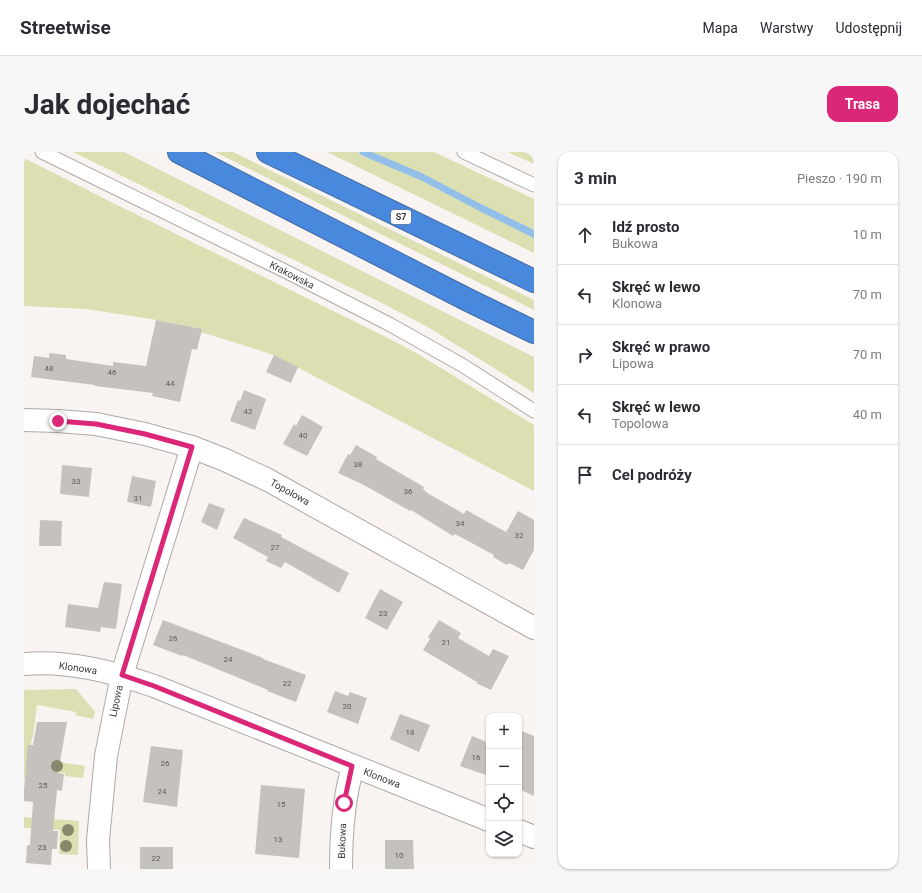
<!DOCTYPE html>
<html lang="pl">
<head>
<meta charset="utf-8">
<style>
  body { margin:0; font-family:Roboto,sans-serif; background:#f7f7f7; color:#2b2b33 }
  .controls { position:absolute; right:12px; bottom:12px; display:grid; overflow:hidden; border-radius:8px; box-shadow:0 1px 3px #0004 }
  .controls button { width:36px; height:36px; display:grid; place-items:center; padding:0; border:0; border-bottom:1px solid #e1e1e2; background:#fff; color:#2b2b33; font:20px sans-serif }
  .stop { position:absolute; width:12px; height:12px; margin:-9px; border:3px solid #db2777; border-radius:50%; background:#fff }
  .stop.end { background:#db2777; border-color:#fff; box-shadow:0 1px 4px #0008 }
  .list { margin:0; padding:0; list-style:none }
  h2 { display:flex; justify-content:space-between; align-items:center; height:52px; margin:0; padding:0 16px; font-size:17px }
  h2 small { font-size:13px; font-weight:400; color:#7c7c81 }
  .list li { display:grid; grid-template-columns:26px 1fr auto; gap:12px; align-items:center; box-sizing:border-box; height:60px; padding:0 16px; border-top:1px solid #e1e1e2 }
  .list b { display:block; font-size:15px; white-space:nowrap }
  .list p { margin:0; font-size:13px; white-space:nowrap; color:#7c7c81 }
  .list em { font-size:13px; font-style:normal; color:#7c7c81 }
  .icon { flex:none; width:22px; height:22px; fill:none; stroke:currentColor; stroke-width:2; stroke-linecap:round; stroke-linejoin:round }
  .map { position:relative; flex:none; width:510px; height:717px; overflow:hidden; border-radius:12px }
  header { display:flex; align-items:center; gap:24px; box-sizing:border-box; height:56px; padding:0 20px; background:#fff; border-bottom:1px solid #e1e1e2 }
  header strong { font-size:19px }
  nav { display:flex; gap:22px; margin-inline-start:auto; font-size:14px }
  .intro { display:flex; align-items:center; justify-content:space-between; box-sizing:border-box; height:96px; padding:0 24px }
  h1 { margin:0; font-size:28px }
  .button { padding:10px 18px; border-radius:12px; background:#db2777; color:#fff; font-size:14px; font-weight:700 }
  main { display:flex; gap:24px; padding:0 24px }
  aside { flex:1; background:#fff; border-radius:12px; box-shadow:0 1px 3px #0004 }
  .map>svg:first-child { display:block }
  .green { fill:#dbdfb1 }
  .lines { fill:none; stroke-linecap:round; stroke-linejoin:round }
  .stream { stroke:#92bfe9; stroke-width:7 }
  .building { fill:#c5c1bd }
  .lane-casing { stroke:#aea9a6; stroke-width:15 }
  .street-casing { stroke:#aea9a6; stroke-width:24 }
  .highway-casing { stroke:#436ca3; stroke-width:24 }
  .lane { stroke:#fff; stroke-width:13 }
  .street { stroke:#fff; stroke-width:22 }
  .highway { stroke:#4888dd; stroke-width:22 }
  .tree { fill:#89886d }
  .route { stroke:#db2777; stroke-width:5 }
  .labels { text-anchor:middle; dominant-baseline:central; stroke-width:3.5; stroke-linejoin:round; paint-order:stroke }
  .number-label { font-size:8px; fill:#5e5b59 }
  .shield { fill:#fff; stroke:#767474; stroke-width:1 }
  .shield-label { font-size:9px; font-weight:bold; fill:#3b3938 }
  .street-label { font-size:10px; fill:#3b3938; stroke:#fff }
</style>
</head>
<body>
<header>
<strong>Streetwise</strong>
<nav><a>Mapa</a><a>Warstwy</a><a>Udostępnij</a></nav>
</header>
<div class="intro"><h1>Jak dojechać</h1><a class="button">Trasa</a></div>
<main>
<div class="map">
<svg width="510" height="717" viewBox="0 0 510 717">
  <rect width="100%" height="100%" fill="#f9f4f1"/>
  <g class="green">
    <path d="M49 0H100L510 205V241L402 174 352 148Z"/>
    <path d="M191 0H209L510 148V158Z"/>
    <path d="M303 0H410L510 47V101Z"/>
    <path d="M484 0H510V12Z"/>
    <path d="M0 6 89 51 358 183 394 202 510 273V339L250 203 177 180V177L127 167 62 157 0 154Z"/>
    <path d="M52 537 71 560 69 567 51 563 52 560 13 553 9 584 3 605 61 614 59 626 41 624V621L6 618 4 627H0V538Z"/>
    <path d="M0 665 55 669 54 703 35 702 36 678 0 676Z"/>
  </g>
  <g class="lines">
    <path class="stream" d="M339 0 398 25 457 56 510 82"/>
  </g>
  <g class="building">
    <path d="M132 168 178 177 173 198 168 197 156 250 128 244 129 241 71 234V233L7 225 10 204 25 206V201L42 203V207L89 214V210L122 214Z"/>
    <path d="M250 203 274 215 267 231 242 220Z"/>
    <path d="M220 238 242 247 231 278 206 269 214 248 216 249Z"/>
    <path d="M278 263 299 275 283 304 259 292 270 272 272 274Z"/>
    <path d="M332 293 353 305 352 307 400 335 399 337 405 342 440 362 442 358 482 380 494 359 510 368V398L499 418 485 411 483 413 469 405 470 403 431 382 429 384 387 358 386 359 338 332 314 321 324 302 326 303Z"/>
    <path d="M38 313 68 316 65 345 36 342Z"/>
    <path d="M108 324 132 329 127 355 103 350Z"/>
    <path d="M185 351 201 357 193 378 177 370Z"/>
    <path d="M220 366 258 383 257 385 325 421 315 441 261 410 257 416 242 409 244 405 209 386Z"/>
    <path d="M16 368 38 369 37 394H15Z"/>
    <path d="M80 430 98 432 92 477 77 475 76 480 41 475 44 452 74 456Z"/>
    <path d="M356 437 379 450 363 478 341 466Z"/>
    <path d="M139 468 239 506V507L282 523 272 550 243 539 244 538 159 503 158 504 129 493Z"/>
    <path d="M415 468 437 481 434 486 465 504 469 497 485 504 467 538 452 531 453 530 399 498 406 487 404 485Z"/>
    <path d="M311 539 324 544 326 540 343 546 334 572 303 560Z"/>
    <path d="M376 562 406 573 395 600 366 587Z"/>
    <path d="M13 570H43L34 621 40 622 38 639 33 638 29 679H34L33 697H28L27 713 2 711 3 693H6L9 650 0 649V638L4 593H9Z"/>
    <path d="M495 578 510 584V644L495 637Z"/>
    <path d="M448 584 465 591V624L436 614Z"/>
    <path d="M127 594 159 598 153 655 119 650Z"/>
    <path d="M237 633 281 637 275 706 231 702Z"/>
    <path d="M361 688H389L390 717H361Z"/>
    <rect x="116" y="695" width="33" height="22"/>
  </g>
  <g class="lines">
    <g class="lane-casing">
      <g id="lane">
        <path d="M18 0 259 118 365 172 438 213 510 259"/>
        <path d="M440 0 510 33"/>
      </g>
    </g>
    <g class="street-casing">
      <g id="street">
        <path d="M0 268 34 269 72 272 121 282 168 295 201 308 244 328 510 476"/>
        <path d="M0 512C44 508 89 520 130 534L465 668"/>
        <path d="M495 679 510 685"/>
        <path d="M75 717 74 688 82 604 98 523 168 295"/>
        <path d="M317 717C317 682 319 648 329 614"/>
      </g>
    </g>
    <g class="highway-casing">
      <g id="highway">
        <path d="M155 0 444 148 510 180"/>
        <path d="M244 0 510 129"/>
      </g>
    </g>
    <use href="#lane" class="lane"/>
    <use href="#street" class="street"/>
    <use href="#highway" class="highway"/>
  </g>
  <g class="tree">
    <circle cx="33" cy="614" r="6"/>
    <circle cx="44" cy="678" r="6"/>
    <circle cx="42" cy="694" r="6"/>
  </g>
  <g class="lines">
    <path class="route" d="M34 269 72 272 121 282 168 295 98 523 130 534 328 614 320 651"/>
  </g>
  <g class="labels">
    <g class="number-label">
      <text x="25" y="216">48</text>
      <text x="88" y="220">46</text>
      <text x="146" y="231">44</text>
      <text x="224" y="259">42</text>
      <text x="279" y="283">40</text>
      <text x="334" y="312">38</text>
      <text x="52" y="329">33</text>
      <text x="384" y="339">36</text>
      <text x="114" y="346">31</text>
      <text x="436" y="371">34</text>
      <text x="495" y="383">32</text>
      <text x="251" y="395">27</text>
      <text x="359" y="461">23</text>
      <text x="149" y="486">26</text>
      <text x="422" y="490">21</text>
      <text x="204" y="507">24</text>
      <text x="263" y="531">22</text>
      <text x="323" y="554">20</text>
      <text x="386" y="580">18</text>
      <text x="452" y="605">16</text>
      <text x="141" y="611">26</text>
      <text x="19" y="633">25</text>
      <text x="138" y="639">24</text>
      <text x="257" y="652">15</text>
      <text x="254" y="687">13</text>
      <text x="18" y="695">23</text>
      <text x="375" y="703">10</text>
      <text x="132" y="706">22</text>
    </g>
    <rect class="shield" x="367" y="58" width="20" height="14" rx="3"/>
    <g class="shield-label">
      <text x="377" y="65">S7</text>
    </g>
    <g class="street-label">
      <text transform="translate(268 123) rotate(27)">Krakowska</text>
      <text transform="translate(266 340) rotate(29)">Topolowa</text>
      <text transform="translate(54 516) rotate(8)">Klonowa</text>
      <text transform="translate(92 549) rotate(-78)">Lipowa</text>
      <text transform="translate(358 626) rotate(21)">Klonowa</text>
      <text transform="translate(318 689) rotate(-88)">Bukowa</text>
    </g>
  </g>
</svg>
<div class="controls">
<button>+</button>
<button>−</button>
<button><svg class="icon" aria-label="locate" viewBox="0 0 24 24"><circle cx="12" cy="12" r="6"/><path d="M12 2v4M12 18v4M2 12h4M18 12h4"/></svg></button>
<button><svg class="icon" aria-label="layers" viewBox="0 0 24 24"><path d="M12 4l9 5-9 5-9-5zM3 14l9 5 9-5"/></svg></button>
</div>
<div class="stop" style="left:320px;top:651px"></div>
<div class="stop end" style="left:34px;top:269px"></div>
</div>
<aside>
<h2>3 min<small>Pieszo · 190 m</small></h2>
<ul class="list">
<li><svg class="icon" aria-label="ahead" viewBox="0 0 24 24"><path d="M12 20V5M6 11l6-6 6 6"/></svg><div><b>Idź prosto</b><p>Bukowa</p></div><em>10 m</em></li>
<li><svg class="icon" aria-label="left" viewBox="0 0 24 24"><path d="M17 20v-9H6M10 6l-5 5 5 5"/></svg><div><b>Skręć w lewo</b><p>Klonowa</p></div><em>70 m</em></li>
<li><svg class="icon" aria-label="right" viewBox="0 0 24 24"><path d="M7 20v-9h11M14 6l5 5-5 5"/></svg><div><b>Skręć w prawo</b><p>Lipowa</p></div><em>70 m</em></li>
<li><svg class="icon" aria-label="left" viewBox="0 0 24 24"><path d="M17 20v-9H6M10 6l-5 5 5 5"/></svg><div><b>Skręć w lewo</b><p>Topolowa</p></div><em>40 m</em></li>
<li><svg class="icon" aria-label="arrive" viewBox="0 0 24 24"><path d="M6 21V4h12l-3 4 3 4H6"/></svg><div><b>Cel podróży</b></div></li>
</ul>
</aside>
</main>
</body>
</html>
